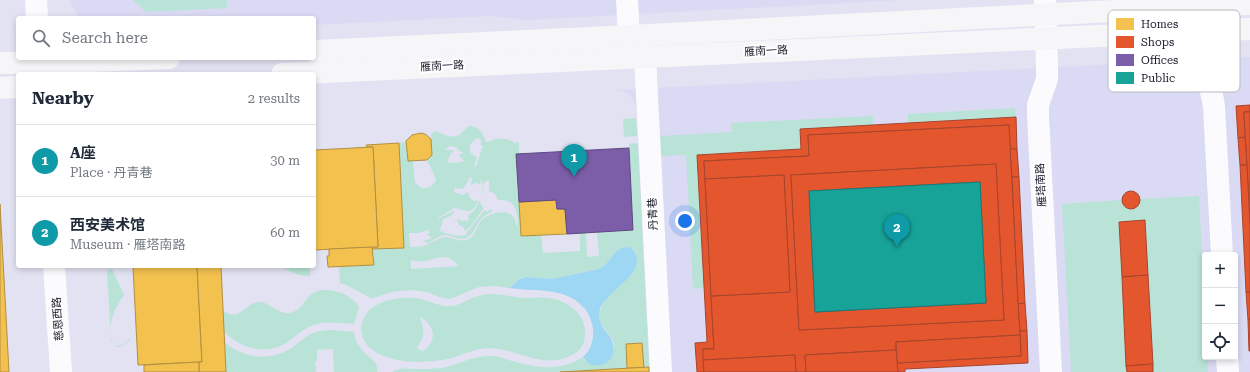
<!DOCTYPE html>
<html lang="en">
<head>
<meta charset="utf-8">
<style>
  body { margin:0; font-family:"Roboto Serif","Noto Sans SC",serif; background:#f2f2f3; color:#1f2937 }
  .controls { position:absolute; right:12px; bottom:12px; display:grid; overflow:hidden; border-radius:4px; box-shadow:0 2px 6px #0003 }
  .controls button { width:36px; height:36px; display:grid; place-items:center; padding:0; border:0; border-bottom:1px solid #e0e1e3; background:#fff; color:#1f2937; font:20px sans-serif }
  .you { position:absolute; left:685px; top:221px; width:14px; height:14px; margin:-10px; border:3px solid #fff; border-radius:50%; background:#1a73e8; box-shadow:0 0 0 6px #1a73e833 }
  .badge { display:grid; place-items:center; width:26px; height:26px; border-radius:50%; background:#db2777; color:#fff; font-size:13px; font-weight:700 }
  .pin { position:absolute; translate:-50% -33px; filter:drop-shadow(0 1px 2px #0008) }
  .pin::after { content:''; position:absolute; top:21px; width:14px; height:12px; background:inherit; clip-path:polygon(0 0,100% 0,50% 100%) }
  .list { margin:0; padding:0; list-style:none }
  h2 { display:flex; justify-content:space-between; align-items:center; height:52px; margin:0; padding:0 16px; font-size:17px }
  h2 small { font-size:13px; font-weight:400; color:#747a83 }
  .list li { display:grid; grid-template-columns:26px 1fr auto; gap:12px; align-items:center; box-sizing:border-box; height:72px; padding:0 16px; border-top:1px solid #e0e1e3 }
  .list b { display:block; font-size:15px; white-space:nowrap }
  .list p { margin:0; font-size:13px; white-space:nowrap; color:#747a83 }
  .list em { font-size:13px; font-style:normal; color:#747a83 }
  .icon { flex:none; width:22px; height:22px; fill:none; stroke:currentColor; stroke-width:2; stroke-linecap:round; stroke-linejoin:round }
  .map { position:relative; flex:none; width:1250px; height:372px; overflow:hidden }
  .search { position:absolute; background:#fff; box-shadow:0 2px 6px #0003; left:16px; top:16px; width:300px; height:44px; display:flex; align-items:center; gap:10px; box-sizing:border-box; padding:0 14px; border-radius:4px; color:#747a83; font-size:15px }
  .panel { position:absolute; background:#fff; box-shadow:0 2px 6px #0003; left:16px; top:72px; width:300px; height:196px; border-radius:4px }
  .map>svg:first-child { display:block }
  .built { fill:#dadaf4; fill-rule:evenodd }
  .green { fill:#b9e3d7; fill-rule:evenodd }
  .water { fill:#9dd7f3 }
  .homes { fill:#f2c14e; stroke:#b18f44 }
  .shops { fill:#e4572e; stroke:#a7442d; fill-rule:evenodd }
  .offices { fill:#7b5ea7; stroke:#5e4982 }
  .public { fill:#17a398; stroke:#187a77 }
  .lines { fill:none; stroke-linecap:round; stroke-linejoin:round }
  .minor { stroke:#fbfbfd; stroke-width:22 }
  .tertiary { stroke:#fbfbfd; stroke-width:22 }
  .secondary { stroke:#f6f5f8; stroke-width:22 }
  .labels { text-anchor:middle; dominant-baseline:central; stroke-width:4; stroke-linejoin:round; paint-order:stroke }
  .street-label { font-size:11px; fill:#1a192b; stroke:#fff }
  .key { fill:#fff; stroke:#bababf; stroke-width:1 }
  .key-label { font-size:11px; fill:#1a192b }
</style>
</head>
<body>
<div class="map">
<svg width="1250" height="372" viewBox="0 0 1250 372">
  <rect width="100%" height="100%" fill="#e2e2f2"/>
  <g class="built">
    <path d="M70 0H902L526 20 491 16 314 25V18H80L74 9Z"/>
    <path d="M1250 57V372H649L636 108 634 101 629 95 623 91 616 90ZM1205 255H1235V357H1205Z"/>
  </g>
  <g class="green">
    <path d="M133 0H227V8L146 12Z"/>
    <path d="M1015 108 1016 117 908 123V114Z"/>
    <path d="M873 116V125L800 129 801 149 697 155 704 288 693 289 686 155 661 156 660 136 732 132 731 123Z"/>
    <path d="M636 118 637 136 624 137 623 119Z"/>
    <path d="M470 126C479 126 483 134 486 142 490 142 491 141 495 139 501 138 509 138 514 143L519 142V154H517L521 236 541 235 543 253 580 251V233H586L587 257 599 256 597 232 633 230 629 144 638 143 649 367 644 368 642 343 626 344 627 368 560 372H392C401 367 407 369 416 369 424 369 433 369 441 368 458 365 474 355 491 356 498 356 506 359 512 361 539 368 559 372 583 357 591 372 617 363 614 344 611 330 594 326 601 309 605 296 626 277 636 266V255L627 247C611 249 612 263 599 269L552 279 526 277 518 280 510 288 495 286 479 287 450 299 439 297 427 292 410 290 391 292 374 298H371L346 285 340 283 339 267 374 265V254H372V249L404 248 399 143 407 142 408 161H413L415 182 421 188C428 189 434 186 436 179L427 160 432 155 431 134 436 131C443 134 452 139 459 135 463 132 465 128 470 126ZM480 138V140H482L480 145H483L476 167 474 166 477 158 476 156H474L472 153 471 154 469 146 475 139ZM450 146 456 147 459 150H457L464 153 458 155 462 158 464 161 456 163 447 162 451 153 455 150H445ZM470 177 472 178 471 186 475 183 480 184 481 180 482 181V194L483 193C481 187 483 182 489 180V191L495 194 498 200C516 199 517 210 518 225H516C515 207 492 211 482 220 477 225 476 234 470 238 461 244 453 237 443 237 430 242 426 248 410 247L409 233H419L428 230 430 233 427 234 432 238 423 241 428 243C433 241 439 235 445 235 452 235 458 241 466 238 478 233 474 218 492 212L491 209 487 212 485 210 483 212 467 232V234C459 238 452 234 444 233L443 231 440 232 439 231 441 230 440 228 441 227 443 219 451 216 455 211 451 212 438 219V218L454 208C464 210 473 216 478 201 472 201 469 198 468 192L463 195 454 192V188L459 189 464 188ZM441 257 450 258 459 266 411 269V260L422 262Z"/>
    <path d="M1199 196 1205 313V357H1207L1208 372H1153L1145 220 1119 222 1127 372H1071L1062 204 1121 200 1124 207 1131 209 1138 206 1140 199Z"/>
    <path d="M480 200 481 205 484 208C478 214 473 226 465 231L463 227 459 225 458 221 456 218 462 221 469 220 468 215 474 211Z"/>
    <path d="M280 266H310V276C298 276 290 272 280 266Z"/>
    <path d="M112 269 124 295C114 308 105 330 114 345 122 348 128 341 132 336 131 341 124 345 119 347L114 345 111 341 107 270Z"/>
    <path d="M321 290C334 289 352 294 359 307L354 324C342 323 329 321 317 324 304 327 297 336 286 343 264 356 241 348 224 332L223 311C242 322 243 304 258 302 271 301 280 318 293 312 306 307 304 294 321 290Z"/>
    <path d="M487 294C501 294 513 297 526 298 534 298 542 297 550 298 568 301 586 314 585 334 585 343 581 351 572 355 545 370 517 349 490 348 476 348 465 354 452 358 428 364 386 365 368 346 362 339 359 329 363 320 370 300 402 295 421 299 431 301 440 307 450 306 458 306 465 301 472 298 477 296 482 295 487 294ZM420 317C435 325 438 341 423 351L419 350 417 347C426 336 424 330 420 317Z"/>
    <path d="M334 330 354 332C355 339 357 344 362 350 368 358 379 360 377 372H334L333 349 317 350V361H315L316 372H226L225 343C244 357 266 362 288 350 297 345 304 337 313 333 320 330 327 330 334 330Z"/>
  </g>
  <path class="water" d="M627 247 631 248C653 271 607 289 600 309 599 313 599 317 600 321 601 326 605 330 608 334 615 343 617 356 606 363 601 366 595 366 589 364L583 357C591 350 594 340 593 329 592 322 590 315 585 309 566 286 536 292 510 288L518 280 526 277 552 279 599 269C612 263 611 249 627 247Z"/>
  <g class="homes">
    <path d="M421 133 425 134 431 139 432 155 427 160 408 161 406 141 412 135Z"/>
    <path d="M399 143 404 248 372 249V247H378L373 147H367L366 145Z"/>
    <path d="M373 147 378 247 314 250V150Z"/>
    <path d="M556 200 557 209H565L567 234 521 236 519 202Z"/>
    <path d="M0 204 9 372H0Z"/>
    <path d="M372 247 374 265 328 267 327 256H329V249Z"/>
    <path d="M151 266H197L202 362 138 365 133 267Z"/>
    <path d="M197 266H221L226 372H199V362H202Z"/>
    <path d="M642 343 644 368H627L626 344Z"/>
    <path d="M199 362V372H144V365Z"/>
    <path d="M649 367V372H560Z"/>
  </g>
  <g class="shops">
    <path d="M1250 105V112H1244L1245 137 1238 138 1236 106Z"/>
    <path d="M1244 112H1250V225Z"/>
    <path d="M1016 117 1017 149H1010L1009 125 808 135 809 156 704 161 714 349H703L704 372H697L695 343 707 342 697 155 801 149 800 129Z"/>
    <path d="M1009 125 1020 335 896 342V350L805 355 806 372H796L795 355 703 360V349H714L711 296 790 292 784 175 705 179 704 161 809 156 808 135ZM996 164 1004 320 799 330 791 175Z"/>
    <path d="M1245 137 1247 165H1240L1238 138Z"/>
    <path d="M1010 149H1017L1019 177H1012Z"/>
    <path d="M996 164 1004 320 799 330 791 175ZM980 182 986 303 815 312 809 191Z"/>
    <path d="M1240 165H1247L1250 225V292H1246Z"/>
    <path d="M784 175 790 292 711 296 705 179Z"/>
    <path d="M1012 177H1019L1025 303 1018 304Z"/>
    <circle cx="1131" cy="200" r="9"/>
    <path d="M1145 220 1148 275 1122 277 1119 222Z"/>
    <path d="M1148 275 1153 364 1126 366 1122 277Z"/>
    <path d="M1246 292H1250V319L1248 320Z"/>
    <path d="M1025 303 1027 331H1020L1018 304Z"/>
    <path d="M1250 319V351H1249L1248 320Z"/>
    <path d="M1020 331H1027L1028 363 905 369V372H898L897 363 1021 356Z"/>
    <path d="M1020 335 1021 356 897 363 896 342Z"/>
    <path d="M896 350 898 372H806L805 355Z"/>
    <path d="M795 355 796 372H704L703 360Z"/>
    <path d="M1153 364V372H1127L1126 366Z"/>
  </g>
  <path class="offices" d="M629 148 633 230 567 234 565 209H557L556 200 519 202 516 154Z"/>
  <path class="public" d="M980 182 986 303 815 312 809 191Z"/>
  <g class="lines">
    <g class="minor">
      <path d="M627 0 629 36"/>
      <path d="M1045 0 1047 67V79L1038 105V116L1051 372"/>
      <path d="M1200 0 1205 69C1207 82 1213 94 1214 107L1222 255"/>
      <path d="M645 57 661 372"/>
      <path d="M1227 357 1228 372"/>
    </g>
    <g class="tertiary">
      <path d="M36 0 37 18"/>
      <path d="M54 266 61 372"/>
    </g>
    <g class="secondary">
      <path d="M314 51 590 38 1250 4"/>
      <path d="M0 63H40L169 58"/>
      <path d="M282 74 1250 29"/>
      <path d="M0 88 18 87"/>
    </g>
  </g>
  <g class="labels">
    <g class="street-label">
      <text transform="translate(766 51) rotate(-3)">雁南一路</text>
      <text transform="translate(442 66) rotate(-3)">雁南一路</text>
      <text transform="translate(1041 185) rotate(-93)">雁塔南路</text>
      <text transform="translate(653 214) rotate(-93)">丹青巷</text>
      <text transform="translate(58 319) rotate(-94)">慈恩西路</text>
    </g>
  </g>
  <rect x="1108" y="10" width="132" height="82" rx="6" class="key"/>
  <rect x="1116" y="18" width="18" height="12" fill="#f2c14e"/>
  <rect x="1116" y="36" width="18" height="12" fill="#e4572e"/>
  <rect x="1116" y="54" width="18" height="12" fill="#7b5ea7"/>
  <rect x="1116" y="72" width="18" height="12" fill="#17a398"/>
  <g class="key-label">
    <text x="1141" y="28">Homes</text>
    <text x="1141" y="46">Shops</text>
    <text x="1141" y="64">Offices</text>
    <text x="1141" y="82">Public</text>
  </g>
</svg>
<div class="controls">
<button>+</button>
<button>−</button>
<button><svg class="icon" aria-label="locate" viewBox="0 0 24 24"><circle cx="12" cy="12" r="6"/><path d="M12 2v4M12 18v4M2 12h4M18 12h4"/></svg></button>
</div>
<div class="you"></div>
<div class="pin badge" style="left:574px;top:177px;background:#0f9aa8">1</div>
<div class="pin badge" style="left:897px;top:247px;background:#0f9aa8">2</div>
<div class="search"><svg class="icon" aria-label="search" viewBox="0 0 24 24"><circle cx="10" cy="10" r="6"/><path d="M15 15l6 6"/></svg>Search here</div>
<section class="panel">
<h2>Nearby<small>2 results</small></h2>
<ul class="list">
<li><span class="badge" style="background:#0f9aa8">1</span><div><b>A座</b><p>Place · 丹青巷</p></div><em>30 m</em></li>
<li><span class="badge" style="background:#0f9aa8">2</span><div><b>西安美术馆</b><p>Museum · 雁塔南路</p></div><em>60 m</em></li>
</ul>
</section>
</div>
</body>
</html>
